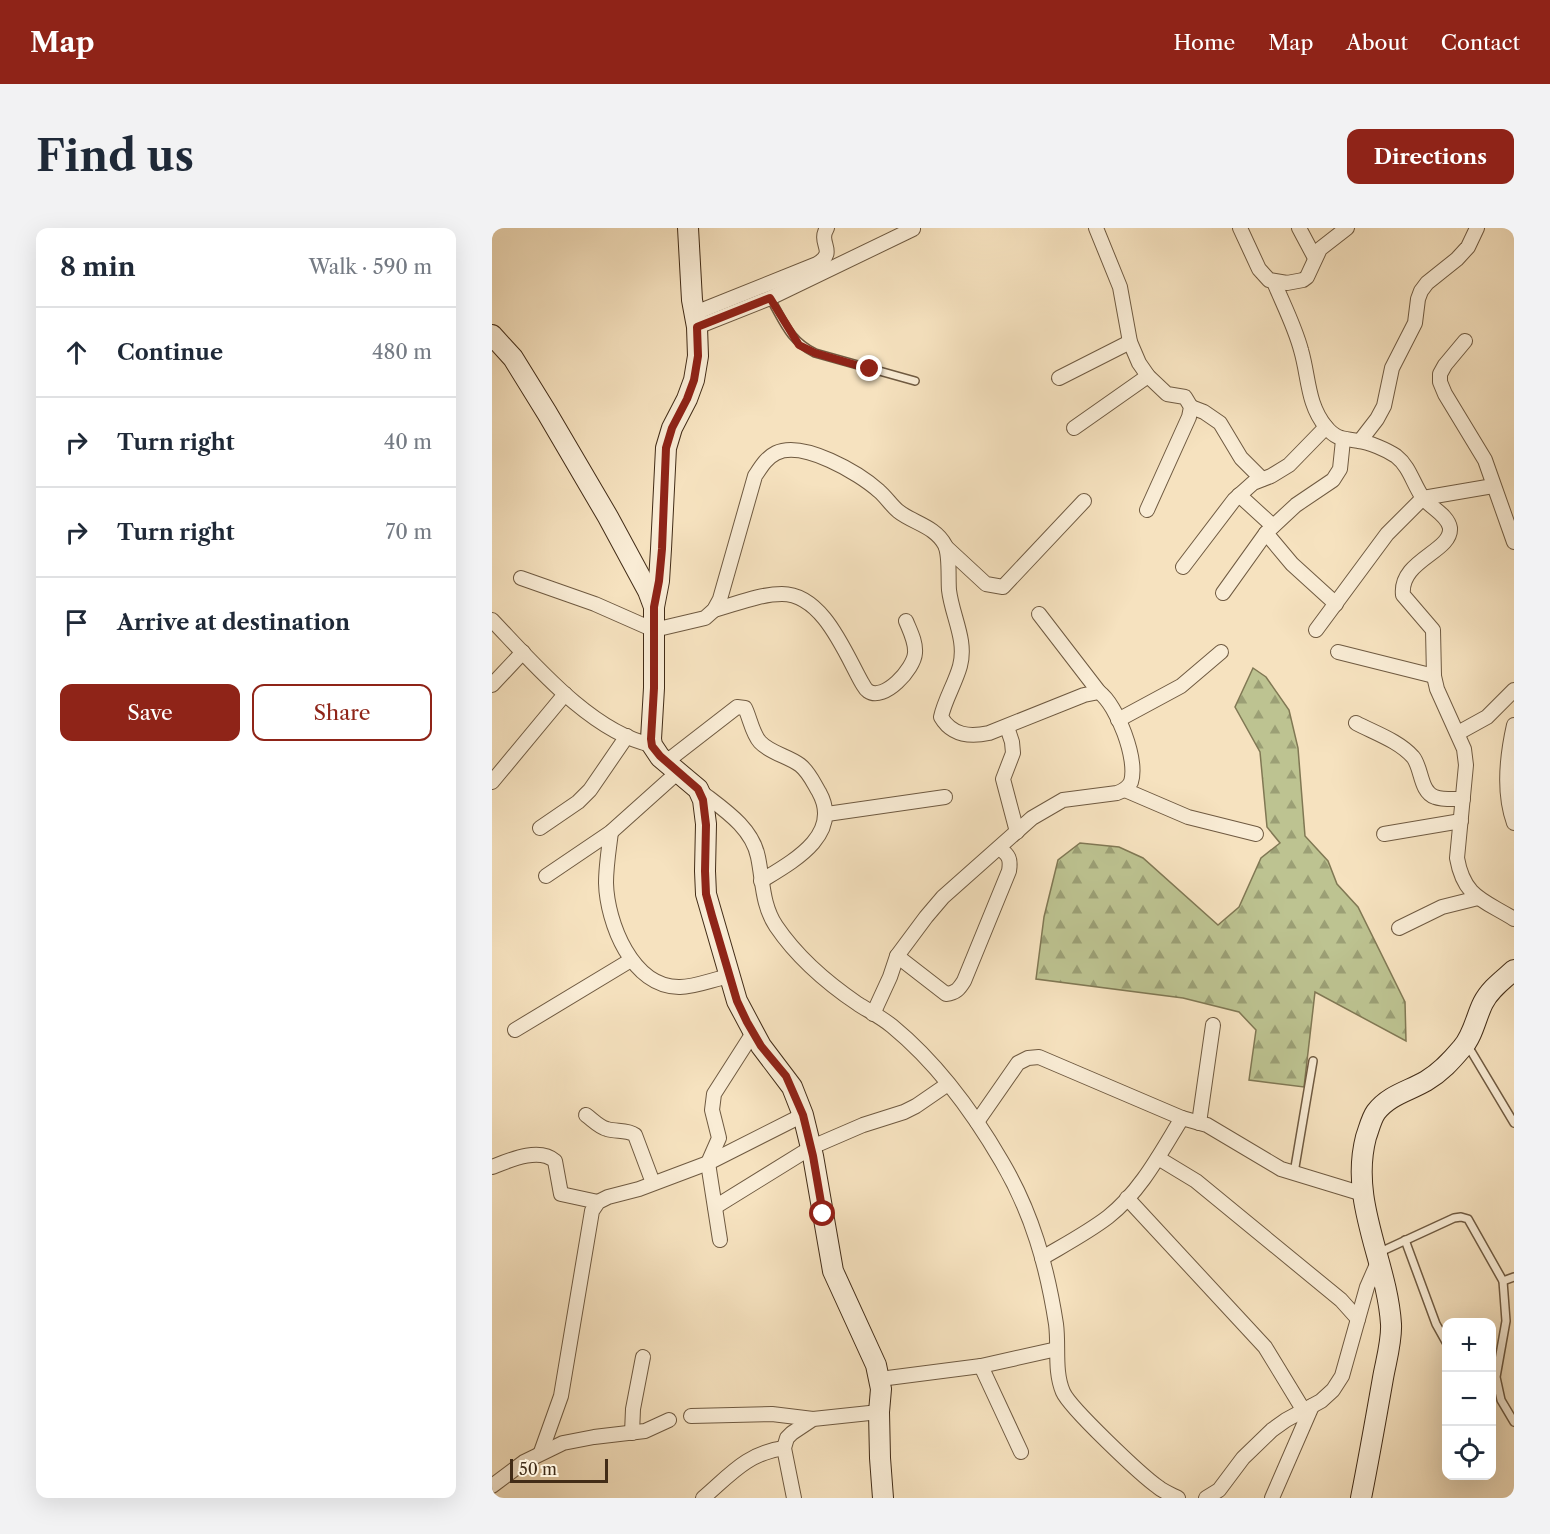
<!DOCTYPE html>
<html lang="en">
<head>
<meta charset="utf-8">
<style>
  body { margin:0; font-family:"Libre Caslon Text",serif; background:#f2f2f3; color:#1f2937 }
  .controls { position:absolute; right:18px; bottom:18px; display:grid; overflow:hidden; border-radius:12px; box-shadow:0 6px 24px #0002 }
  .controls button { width:54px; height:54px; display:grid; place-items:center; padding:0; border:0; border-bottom:2px solid #e0e1e3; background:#fff; color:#1f2937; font:30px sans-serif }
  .scale { position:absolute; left:18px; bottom:15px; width:98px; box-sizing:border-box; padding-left:6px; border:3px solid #422c17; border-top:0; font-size:16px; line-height:21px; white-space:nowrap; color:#422c17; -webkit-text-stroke:4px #f9ecd5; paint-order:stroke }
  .stop { position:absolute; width:18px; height:18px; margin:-14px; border:4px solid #8f2418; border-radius:50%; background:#fff }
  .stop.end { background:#8f2418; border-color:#fff; box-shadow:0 2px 6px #0008 }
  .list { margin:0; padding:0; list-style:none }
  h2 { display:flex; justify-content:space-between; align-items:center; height:78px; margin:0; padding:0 24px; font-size:26px }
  h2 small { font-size:20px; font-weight:400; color:#747a83 }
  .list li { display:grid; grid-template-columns:39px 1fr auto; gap:18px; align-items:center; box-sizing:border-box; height:90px; padding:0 24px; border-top:2px solid #e0e1e3 }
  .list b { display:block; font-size:22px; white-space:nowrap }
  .list em { font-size:20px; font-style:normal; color:#747a83 }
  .actions { display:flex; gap:12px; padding:18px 24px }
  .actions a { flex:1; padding:14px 0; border:2px solid #8f2418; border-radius:12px; text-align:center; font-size:21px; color:#8f2418 }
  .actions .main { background:#8f2418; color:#fff }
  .icon { flex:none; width:33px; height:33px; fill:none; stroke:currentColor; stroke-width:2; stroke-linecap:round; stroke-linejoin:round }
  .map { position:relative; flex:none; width:1022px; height:1270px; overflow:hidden; border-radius:12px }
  header { display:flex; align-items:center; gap:36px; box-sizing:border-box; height:84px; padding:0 30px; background:#8f2418; color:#fff }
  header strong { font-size:28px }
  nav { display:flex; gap:33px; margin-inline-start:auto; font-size:21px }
  .intro { display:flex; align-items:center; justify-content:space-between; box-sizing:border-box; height:144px; padding:0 36px }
  h1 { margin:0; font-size:42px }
  .button { padding:15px 27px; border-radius:12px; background:#8f2418; color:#fff; font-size:21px; font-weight:700 }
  main { display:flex; gap:36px; padding:0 36px }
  aside { flex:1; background:#fff; border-radius:12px; box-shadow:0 6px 24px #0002 }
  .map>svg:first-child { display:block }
  .forest { fill:url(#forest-firs); stroke:#807854; stroke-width:1.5 }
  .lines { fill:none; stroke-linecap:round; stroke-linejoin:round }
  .lane-casing { stroke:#6f5a41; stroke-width:10 }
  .street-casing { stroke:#6f5a41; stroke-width:16 }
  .secondary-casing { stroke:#422c17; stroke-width:22 }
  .lane { stroke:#f9ecd5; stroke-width:7 }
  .street { stroke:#f9ecd5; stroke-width:14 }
  .secondary { stroke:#f9ecd5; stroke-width:20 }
  .route { stroke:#8f2418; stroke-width:8 }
</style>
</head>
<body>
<header>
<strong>Map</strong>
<nav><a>Home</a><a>Map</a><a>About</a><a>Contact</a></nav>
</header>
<div class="intro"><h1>Find us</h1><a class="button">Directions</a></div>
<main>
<aside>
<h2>8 min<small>Walk · 590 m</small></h2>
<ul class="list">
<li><svg class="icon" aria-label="ahead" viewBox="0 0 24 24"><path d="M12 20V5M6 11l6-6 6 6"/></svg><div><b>Continue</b></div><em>480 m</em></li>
<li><svg class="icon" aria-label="right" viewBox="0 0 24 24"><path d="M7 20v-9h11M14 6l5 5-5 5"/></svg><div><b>Turn right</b></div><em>40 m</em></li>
<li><svg class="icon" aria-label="right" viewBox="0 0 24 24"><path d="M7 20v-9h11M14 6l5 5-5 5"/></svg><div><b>Turn right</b></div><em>70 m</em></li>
<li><svg class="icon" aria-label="arrive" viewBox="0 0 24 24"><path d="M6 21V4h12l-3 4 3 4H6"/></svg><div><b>Arrive at destination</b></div></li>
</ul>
<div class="actions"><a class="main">Save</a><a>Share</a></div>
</aside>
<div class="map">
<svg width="1022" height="1270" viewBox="0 0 1022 1270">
  <defs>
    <pattern id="forest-firs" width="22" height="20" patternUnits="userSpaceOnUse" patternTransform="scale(1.5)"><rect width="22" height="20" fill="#bdc391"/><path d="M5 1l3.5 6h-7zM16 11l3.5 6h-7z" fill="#9b9f75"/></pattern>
  </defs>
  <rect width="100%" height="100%" fill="#f6e2bf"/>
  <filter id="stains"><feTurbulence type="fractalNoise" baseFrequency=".00333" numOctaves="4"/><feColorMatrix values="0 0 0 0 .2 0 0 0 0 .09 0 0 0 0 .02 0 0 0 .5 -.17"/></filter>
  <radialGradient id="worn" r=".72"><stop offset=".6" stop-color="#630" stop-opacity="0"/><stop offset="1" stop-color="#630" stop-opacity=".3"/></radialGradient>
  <path class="forest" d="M761 440 774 449 797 482 806 520 813 608 836 633 845 656 866 679 913 774 914 813 823 764 812 859 757 852 764 802 747 784 691 770 544 751 552 689 566 632 588 615 627 619 651 630 726 697 747 679 769 630 788 615 775 599 768 524 743 479Z"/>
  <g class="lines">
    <g class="lane-casing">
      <g id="lane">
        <path d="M278 70C292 94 297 112 323 125L423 153"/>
        <path d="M976 818 1022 895"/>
        <path d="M802 945 821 833"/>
        <path d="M913 1012 944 1096 954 1114"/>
        <path d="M886 1025 962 990 969 989 976 991 1011 1053 1014 1093 1004 1149 1009 1172 1022 1194"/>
        <path d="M1011 1053 1022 1049"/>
      </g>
    </g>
    <g class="street-casing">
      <g id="street">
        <path d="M604 0 628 59 638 114 647 135 656 148 675 166 693 169 699 179 697 189 655 282"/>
        <path d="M748 0 767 41 777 52 795 55 811 52 815 49 828 21 855 0"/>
        <path d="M807 0 823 30"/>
        <path d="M782 54C791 76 803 99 809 122 817 149 815 176 834 199 845 212 851 210 866 213 877 214 895 222 904 228 918 239 921 256 931 270 938 279 956 287 958 300 960 324 907 332 911 367L941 402 942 448 945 461 972 521 974 537 965 630C972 670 992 672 1022 691"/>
        <path d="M203 85 325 36C346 23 325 16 335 0"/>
        <path d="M205 99 278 70 421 1"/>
        <path d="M973 113 953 137 948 146V154L953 166 993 232 1022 314"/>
        <path d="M567 150 638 114"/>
        <path d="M699 179 712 184 728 195 749 230 770 251"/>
        <path d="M582 200 656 148"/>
        <path d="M868 213 885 191 892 178 900 140 923 95 926 71 929 63 935 55 965 31 976 19 985 0"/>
        <path d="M747 267 781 298"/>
        <path d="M774 305 800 336 844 376"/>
        <path d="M454 319 494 356 511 359 592 273"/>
        <path d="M691 339 742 272 761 255 779 248 797 237 834 199"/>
        <path d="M29 350 103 376 162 402 213 390 222 382 228 371 263 248C269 239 274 230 284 225 311 212 367 245 387 263 394 269 399 277 406 283 421 295 443 298 453 317 458 327 456 350 457 362 460 388 475 412 468 438 463 456 453 471 449 489 460 508 478 509 497 505L592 467 607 464C625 477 646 531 639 554 636 560 631 563 625 565L571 572 540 590 451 669 434 689 405 728 398 749 381 786"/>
        <path d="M731 365 774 305 804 277 841 252 848 241 851 212"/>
        <path d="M222 382C244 376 268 366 290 366 331 366 353 425 370 455 372 458 373 461 376 463 392 474 422 441 423 425 424 414 418 403 414 393"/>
        <path d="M547 386 607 464"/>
        <path d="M0 392C41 435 100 505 160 517"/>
        <path d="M824 402 895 306 931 270 1001 258"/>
        <path d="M846 424 942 448"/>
        <path d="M0 457 31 424"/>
        <path d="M626 492 689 458 729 424"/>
        <path d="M864 495C883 505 907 513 921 529 930 540 928 564 943 569 951 572 962 571 971 571"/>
        <path d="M1022 497C1015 528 1011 565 1022 595"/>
        <path d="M515 499 520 514 521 525 511 551 525 604"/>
        <path d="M966 505 995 489 1022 462"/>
        <path d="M174 534 245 479 253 480C258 490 260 505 268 514 278 525 296 528 308 537 317 544 321 554 327 564 351 607 300 634 269 653"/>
        <path d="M0 554 73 466"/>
        <path d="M633 562 696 589 764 606"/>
        <path d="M208 563C231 581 260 599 266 629 271 653 270 677 284 698 305 729 335 755 366 776 377 783 389 789 400 798 445 835 481 884 510 934 540 985 555 1038 564 1096 567 1118 562 1143 571 1164 578 1180 649 1247 666 1259 672 1264 680 1267 686 1270"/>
        <path d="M335 586 453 569"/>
        <path d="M48 600 86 574 98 562 135 508"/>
        <path d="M119 604C117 620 114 638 114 655 115 694 140 760 188 759 203 759 222 751 238 748"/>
        <path d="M892 606 969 593"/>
        <path d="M54 648 119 604 186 544"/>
        <path d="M907 700 950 679 986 670"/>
        <path d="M405 728 454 766C464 765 467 761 472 753L517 643C519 631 517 627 507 620"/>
        <path d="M23 802 139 732"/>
        <path d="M94 887C101 892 107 899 115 901 124 904 135 901 143 907L161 955"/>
        <path d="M485 894 526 835 536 830 547 829 690 890 715 897 789 941 871 966"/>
        <path d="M707 895 721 797"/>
        <path d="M666 930 704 953 849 1072 866 1091"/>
        <path d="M0 939C18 932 47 919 63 933L69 966 106 974"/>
        <path d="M635 970 773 1119 812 1183"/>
        <path d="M223 979 320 919 371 897 412 884 424 878 456 856"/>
        <path d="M228 1012 216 935 227 910 220 882 222 866 261 805"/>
        <path d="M550 1030C572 1017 595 1005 616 989 649 963 669 924 690 890"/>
        <path d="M489 1138 529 1224"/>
        <path d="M388 1151 489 1138 565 1121"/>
        <path d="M199 1188 280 1186 321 1191"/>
        <path d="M140 1205 141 1181 151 1129"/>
        <path d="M49 1224 69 1168 100 983 106 974 116 969 147 961 216 935 311 887"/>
        <path d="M0 1258 32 1234 71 1215 102 1209 153 1203 177 1192"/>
        <path d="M211 1270C238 1247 255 1225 292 1220"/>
        <path d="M302 1270 292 1220 295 1210 300 1205 321 1191 387 1184"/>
        <path d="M714 1270 727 1262 751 1230 780 1202 794 1192 829 1173 841 1162 850 1148 875 1059 886 1034"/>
        <path d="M780 1270 820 1178"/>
      </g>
    </g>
    <g class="secondary-casing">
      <g id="secondary">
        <path d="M196 0 200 72 205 99 206 128 202 152 195 171 180 200 174 220 169 321 167 353 162 379V460L159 511 160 517 168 529 206 561 211 572 214 596 213 643 214 666 245 773 269 818 300 859 311 887 321 928 341 1043 384 1137 389 1161 387 1184 388 1230 391 1270"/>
        <path d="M0 107 21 130 55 185 116 289 156 363 162 379"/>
        <path d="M869 1270C877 1230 884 1190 891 1150 894 1133 900 1113 899 1096 895 1033 857 974 874 909 877 901 879 891 884 884 897 867 917 863 934 853 949 844 959 833 970 820 981 808 984 789 991 775 998 761 1011 752 1022 742"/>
      </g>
    </g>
    <use href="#lane" class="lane"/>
    <use href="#street" class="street"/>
    <use href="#secondary" class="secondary"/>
  </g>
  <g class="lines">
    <path class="route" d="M331 986 321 928 311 887 294 848 269 818 255 794 245 773 220 688 214 666 213 643 214 597 211 572 206 561 168 528 160 518 159 511 162 460V379L167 353 170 321 174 220 180 200 195 171 202 152 206 128 205 99 278 70 307 117 323 125 378 141"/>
  </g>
  <rect width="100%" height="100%" filter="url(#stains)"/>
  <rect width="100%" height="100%" fill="url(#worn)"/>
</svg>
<div class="controls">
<button>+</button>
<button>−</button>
<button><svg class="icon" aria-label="locate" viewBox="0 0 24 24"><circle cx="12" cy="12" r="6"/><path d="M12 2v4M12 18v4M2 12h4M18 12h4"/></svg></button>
</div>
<div class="scale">50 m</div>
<div class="stop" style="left:331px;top:986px"></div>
<div class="stop end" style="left:378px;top:141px"></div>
</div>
</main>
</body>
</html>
